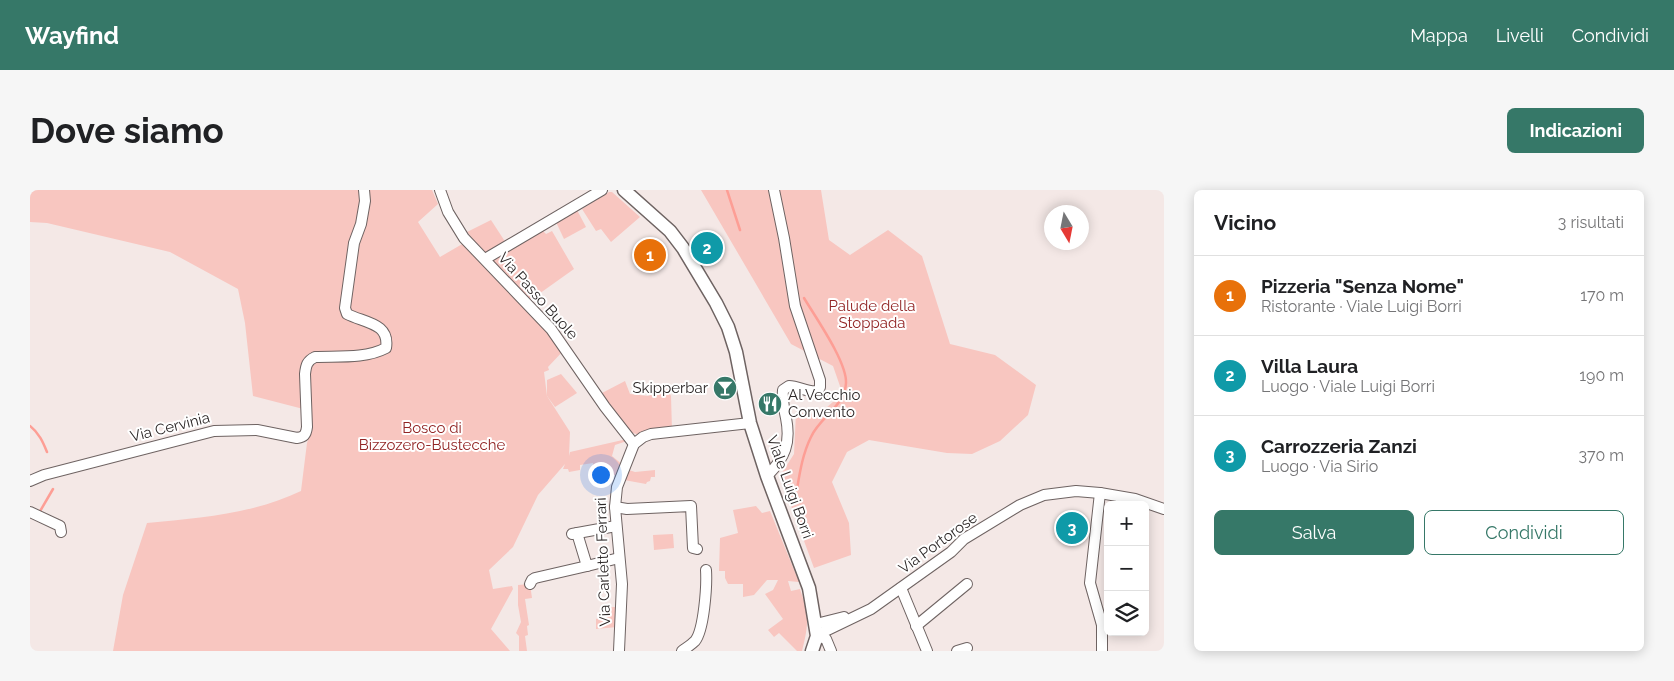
<!DOCTYPE html>
<html lang="it">
<head>
<meta charset="utf-8">
<style>
  body { margin:0; font-family:Raleway,sans-serif; background:#f6f6f6; color:#202124 }
  .controls { position:absolute; right:15px; bottom:15px; display:grid; overflow:hidden; border-radius:8px; box-shadow:0 2px 12px #0003 }
  .controls button { width:45px; height:45px; display:grid; place-items:center; padding:0; border:0; border-bottom:1px solid #e0e0e0; background:#fff; color:#202124; font:25px sans-serif }
  .compass { position:absolute; left:1014px; top:15px; width:45px; height:45px; border-radius:50%; background:#fff; box-shadow:0 2px 12px #0003; rotate:170deg }
  .you { position:absolute; left:570px; top:284px; width:18px; height:18px; margin:-12px; border:4px solid #fff; border-radius:50%; background:#1a73e8; box-shadow:0 0 0 8px #1a73e833 }
  .badge { display:grid; place-items:center; width:32px; height:32px; border-radius:50%; background:#367868; color:#fff; font-size:16px; font-weight:700 }
  .pin { position:absolute; translate:-50% -50%; border:2px solid #fff; box-shadow:0 1px 5px #0006 }
  .list { margin:0; padding:0; list-style:none }
  h2 { display:flex; justify-content:space-between; align-items:center; height:65px; margin:0; padding:0 20px; font-size:21px }
  h2 small { font-size:16px; font-weight:400; color:#757577 }
  .list li { display:grid; grid-template-columns:32px 1fr auto; gap:15px; align-items:center; box-sizing:border-box; height:80px; padding:0 20px; border-top:1px solid #e0e0e0 }
  .list b { display:block; font-size:19px; white-space:nowrap }
  .list p { margin:0; font-size:16px; white-space:nowrap; color:#757577 }
  .list em { font-size:16px; font-style:normal; color:#757577 }
  .actions { display:flex; gap:10px; padding:15px 20px }
  .actions a { flex:1; padding:11px 0; border:1px solid #367868; border-radius:8px; text-align:center; font-size:18px; color:#367868 }
  .actions .main { background:#367868; color:#fff }
  .icon { flex:none; width:28px; height:28px; fill:none; stroke:currentColor; stroke-width:2; stroke-linecap:round; stroke-linejoin:round }
  .map { position:relative; flex:none; width:1134px; height:461px; overflow:hidden; border-radius:8px }
  header { display:flex; align-items:center; gap:30px; box-sizing:border-box; height:70px; padding:0 25px; background:#367868; color:#fff }
  header strong { font-size:24px }
  nav { display:flex; gap:28px; margin-inline-start:auto; font-size:18px }
  .intro { display:flex; align-items:center; justify-content:space-between; box-sizing:border-box; height:120px; padding:0 30px }
  h1 { margin:0; font-size:35px }
  .button { padding:12px 22px; border-radius:8px; background:#367868; color:#fff; font-size:18px; font-weight:700 }
  main { display:flex; gap:30px; padding:0 30px }
  aside { flex:1; background:#fff; border-radius:8px; box-shadow:0 2px 12px #0003 }
  .map>svg:first-child { display:block }
  .green { fill:#f8c6c0 }
  .lines { fill:none; stroke-linecap:round; stroke-linejoin:round }
  .stream { stroke:#fd9e95; stroke-width:2.5 }
  .minor-casing { stroke:#6e6362; stroke-width:12 }
  .major-casing { stroke:#6e6362; stroke-width:15 }
  .minor { stroke:#fff; stroke-width:10 }
  .major { stroke:#fff; stroke-width:12 }
  .labels { text-anchor:middle; dominant-baseline:central; stroke-width:4; stroke-linejoin:round; paint-order:stroke }
  .street-label { font-size:15px; fill:#2d2828; stroke:#fff }
  .park-label { font-size:15px; fill:#922525; stroke:#fff }
  .poi-label { font-size:15px; fill:#2d2828; stroke:#fff; text-anchor:end }
</style>
</head>
<body>
<header>
<strong>Wayfind</strong>
<nav><a>Mappa</a><a>Livelli</a><a>Condividi</a></nav>
</header>
<div class="intro"><h1>Dove siamo</h1><a class="button">Indicazioni</a></div>
<main>
<div class="map">
<svg width="1134" height="461" viewBox="0 0 1134 461">
  <rect width="100%" height="100%" fill="#f4e8e6"/>
  <g class="green">
    <path d="M0 0H402L408 14 388 32 410 67 434 53 535 159 518 177 519 180 514 182 517 206 540 242 539 266 540 262 597 249V251L585 255 582 266 593 275 589 285 563 286V273L550 275V280L539 282 538 279H533L535 274 508 305 483 357 459 380 463 399 482 396 483 399 461 439 480 461H83L93 405 117 333C169 328 223 324 271 301L277 253 281 241V221L223 206 215 133 208 99 140 62 17 33 0 32Z"/>
    <path d="M671 0H791L799 50 820 65 858 40 892 66 920 154 965 165 1006 195 998 225 970 251 942 264 917 263 839 250 817 262 802 292 819 333 821 365 784 378 750 286 764 264 766 223 789 224 804 211 811 199 803 176 761 154Z"/>
    <path d="M579 2H582L610 27 581 52 571 39 566 41 552 19Z"/>
    <path d="M547 20 556 37 534 49 526 32Z"/>
    <path d="M461 30 476 53 455 64 437 42Z"/>
    <path d="M512 40 516 44 522 41 544 79 499 111 463 71V68L484 56 485 57 493 53V50Z"/>
    <path d="M531 184 547 203 525 217 517 206V190Z"/>
    <path d="M595 191 600 204 618 206 637 199 641 206 642 240C633 241 611 247 603 243 592 238 578 214 572 203Z"/>
    <path d="M599 280 605 282 625 280V287H621L620 291 617 292 616 294 594 290Z"/>
    <path d="M726 316 732 323 740 321 769 392 758 391 761 401 770 399C779 426 779 433 772 461H767L749 443 744 447 738 440 753 429 735 404 743 400 748 390H737L724 405 713 407V394H698L695 388V381H689L690 348 708 343 703 320Z"/>
    <path d="M643 344 644 358 624 360 623 345Z"/>
    <path d="M500 394 502 408 495 409 499 435 497 436 498 445 495 446 497 461H489V446L486 443 491 432 488 415V395Z"/>
    <path d="M583 417H588L587 437 566 439V429L578 425 576 419Z"/>
  </g>
  <g class="lines">
    <g class="stream">
      <path d="M697 0 710 40"/>
      <path d="M0 236C9 243 13 252 17 262"/>
      <path d="M767 299C770 281 773 263 781 247 789 228 815 216 816 193 817 172 786 128 774 108"/>
      <path d="M9 323 23 299"/>
    </g>
    <g class="minor-casing">
      <g id="minor">
        <path d="M410 0 418 22 434 48 521 139 575 217 604 254"/>
        <path d="M455 69 572 0"/>
        <path d="M737 286C755 268 761 253 756 228 754 219 752 210 753 200L759 196C769 196 778 203 788 201L790 197V190L765 116 754 48 744 0"/>
        <path d="M0 291 14 285 184 241 227 240 267 248C274 247 276 245 277 237L275 184C276 175 277 171 285 167 308 166 335 169 356 158 360 133 335 133 317 124L315 118 324 53 331 34 335 11 334 0"/>
        <path d="M1070 303 1060 393 1072 435V461"/>
        <path d="M585 317 597 319 661 316 663 358 667 359"/>
        <path d="M0 322 30 336 31 342"/>
        <path d="M547 343 557 376 589 368"/>
        <path d="M542 344 586 336"/>
        <path d="M500 394 502 390 505 388 557 376"/>
        <path d="M871 398 897 461"/>
        <path d="M786 434 814 427"/>
        <path d="M886 436 937 394"/>
        <path d="M787 445 841 419 921 362 934 349 990 315 1014 305 1046 301 1070 303 1105 309 1134 319"/>
        <path d="M787 446 796 449 801 461"/>
        <path d="M589 461 592 394 585 317 587 297 604 254 613 247 621 244 720 233"/>
        <path d="M652 461C656 458 661 455 665 451 674 440 677 396 676 380"/>
        <path d="M927 461 937 458"/>
      </g>
    </g>
    <g class="major-casing">
      <path id="major" d="M594 0 640 41 653 58 686 113 698 137 706 162 720 233 737 286 779 398 787 446 782 461"/>
    </g>
    <use href="#minor" class="minor"/>
    <use href="#major" class="major"/>
  </g>
  <defs>
    <g id="bar-disc" transform="scale(1.25)"><circle r="9.5" fill="#367868" stroke="#fff"/><path d="M-6-5H6L.8 .8V4.5H3.5V6h-7V4.5H-.8V.8Z" fill="#fff"/></g>
    <g id="restaurant-disc" transform="scale(1.25)"><circle r="9.5" fill="#367868" stroke="#fff"/><path d="M-5-6h1v4h1v-4h1v4h1v-4h1v5L-1.5 .5V6h-2V.5L-5-1ZM5-6V6H3V1.5H1.5Q1.5-4 5-6Z" fill="#fff"/></g>
  </defs>
  <g fill-rule="evenodd">
    <use href="#bar-disc" x="695" y="198"/>
    <use href="#restaurant-disc" x="740" y="214"/>
  </g>
  <g class="labels">
    <g class="street-label">
      <text transform="translate(508 106) rotate(48)">Via Passo Buole</text>
      <text transform="translate(140 237) rotate(-14)">Via Cervinia</text>
      <text transform="translate(760 297) rotate(70)">Viale Luigi Borri</text>
      <text transform="translate(908 353) rotate(-36)">Via Portorose</text>
      <text transform="translate(573 372) rotate(-92)">Via Carletto Ferrari</text>
    </g>
    <g class="park-label">
      <text x="842" y="116">Palude della<tspan x="842" dy="17">Stoppada</tspan></text>
      <text x="402" y="238">Bosco di<tspan x="402" dy="17">Bizzozero-Bustecche</tspan></text>
    </g>
    <g class="poi-label">
      <text x="678" y="198">Skipperbar</text>
      <text x="758" y="205" text-anchor="start">Al Vecchio<tspan x="758" dy="17">Convento</tspan></text>
    </g>
  </g>
</svg>
<div class="controls">
<button>+</button>
<button>−</button>
<button><svg class="icon" aria-label="layers" viewBox="0 0 24 24"><path d="M12 4l9 5-9 5-9-5zM3 14l9 5 9-5"/></svg></button>
</div>
<svg class="compass" viewBox="-18 -18 36 36"><path d="M0-13l5 13h-10z" fill="#e53935"/><path d="M0 13l5-13h-10z" fill="#757577"/></svg>
<div class="you"></div>
<div class="pin badge" style="left:620px;top:65px;background:#e8710a">1</div>
<div class="pin badge" style="left:677px;top:58px;background:#0f9aa8">2</div>
<div class="pin badge" style="left:1042px;top:338px;background:#0f9aa8">3</div>
</div>
<aside>
<h2>Vicino<small>3 risultati</small></h2>
<ul class="list">
<li><span class="badge" style="background:#e8710a">1</span><div><b>Pizzeria &quot;Senza Nome&quot;</b><p>Ristorante · Viale Luigi Borri</p></div><em>170 m</em></li>
<li><span class="badge" style="background:#0f9aa8">2</span><div><b>Villa Laura</b><p>Luogo · Viale Luigi Borri</p></div><em>190 m</em></li>
<li><span class="badge" style="background:#0f9aa8">3</span><div><b>Carrozzeria Zanzi</b><p>Luogo · Via Sirio</p></div><em>370 m</em></li>
</ul>
<div class="actions"><a class="main">Salva</a><a>Condividi</a></div>
</aside>
</main>
</body>
</html>
